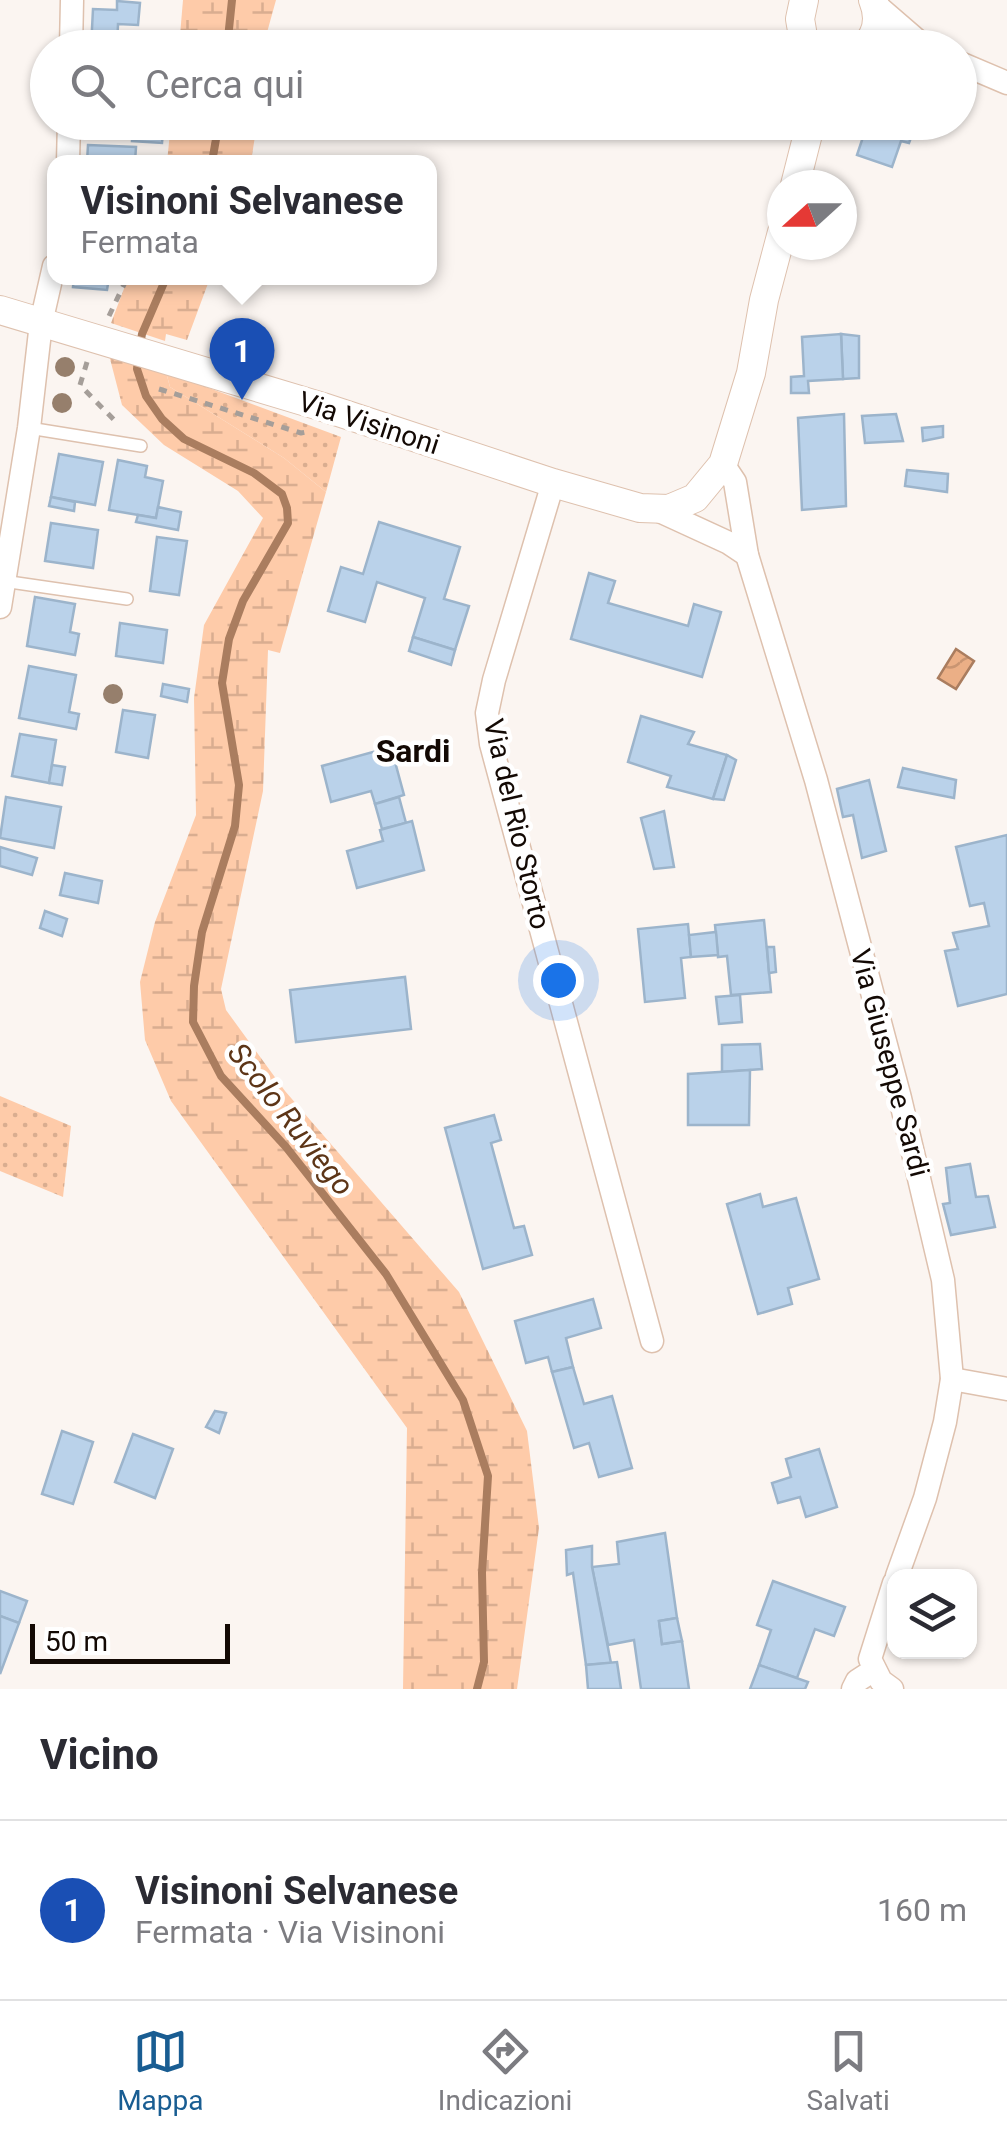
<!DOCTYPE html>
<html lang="it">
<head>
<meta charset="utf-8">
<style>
  body { margin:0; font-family:Roboto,sans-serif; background:#f2f2f3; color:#2b2b33 }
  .controls { position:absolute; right:30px; bottom:30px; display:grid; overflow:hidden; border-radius:20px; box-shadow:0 2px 8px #0004 }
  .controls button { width:90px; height:90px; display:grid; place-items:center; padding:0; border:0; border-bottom:2px solid #e1e1e2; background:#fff; color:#2b2b33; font:50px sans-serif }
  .compass { position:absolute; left:767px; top:170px; width:90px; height:90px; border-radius:50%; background:#fff; box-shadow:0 2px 8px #0004; rotate:249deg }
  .scale { position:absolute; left:30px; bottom:25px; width:200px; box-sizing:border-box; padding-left:10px; border:5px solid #130904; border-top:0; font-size:28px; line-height:35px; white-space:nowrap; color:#130904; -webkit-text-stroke:8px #fff; paint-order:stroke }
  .you { position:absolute; left:558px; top:980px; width:35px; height:35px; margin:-25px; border:8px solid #fff; border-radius:50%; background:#1a73e8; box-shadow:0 0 0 15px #1a73e833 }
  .badge { display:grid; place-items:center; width:65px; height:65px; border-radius:50%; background:#195d92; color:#fff; font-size:32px; font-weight:700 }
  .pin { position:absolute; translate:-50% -82px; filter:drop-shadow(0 2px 5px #0008) }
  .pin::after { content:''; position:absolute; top:52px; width:35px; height:30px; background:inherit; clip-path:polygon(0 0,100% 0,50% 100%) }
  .popup { position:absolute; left:47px; top:155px; width:390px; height:130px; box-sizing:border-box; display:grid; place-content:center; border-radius:20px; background:#fff; filter:drop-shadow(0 2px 8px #0005); font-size:32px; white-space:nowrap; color:#7c7c81 }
  .popup b { font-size:38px; color:#2b2b33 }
  .popup::after { content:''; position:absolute; left:50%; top:100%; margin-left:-20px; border:20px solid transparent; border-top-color:#fff }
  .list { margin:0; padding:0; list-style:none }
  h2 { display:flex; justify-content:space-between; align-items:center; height:130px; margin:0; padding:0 40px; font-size:42px }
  h2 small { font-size:32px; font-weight:400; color:#7c7c81 }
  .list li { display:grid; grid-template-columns:65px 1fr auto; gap:30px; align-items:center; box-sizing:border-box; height:180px; padding:0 40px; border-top:2px solid #e1e1e2 }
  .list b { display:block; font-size:38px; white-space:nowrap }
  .list p { margin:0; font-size:32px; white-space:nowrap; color:#7c7c81 }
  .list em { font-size:32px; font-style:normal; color:#7c7c81 }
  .icon { flex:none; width:55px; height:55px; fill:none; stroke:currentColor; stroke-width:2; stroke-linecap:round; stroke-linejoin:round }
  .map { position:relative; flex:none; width:1007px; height:1689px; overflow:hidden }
  .search { position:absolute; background:#fff; box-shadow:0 2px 8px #0004; left:30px; right:30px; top:30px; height:110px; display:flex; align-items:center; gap:25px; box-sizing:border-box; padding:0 35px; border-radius:55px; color:#7c7c81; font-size:38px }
  .sheet { height:310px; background:#fff }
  nav { display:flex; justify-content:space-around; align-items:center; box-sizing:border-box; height:140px; border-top:2px solid #e1e1e2; background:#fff; font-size:28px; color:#7c7c81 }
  nav a { display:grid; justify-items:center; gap:5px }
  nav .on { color:#195d92 }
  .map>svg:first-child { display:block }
  .grass { fill:url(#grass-dots) }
  .wetland { fill:url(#wetland-marsh) }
  .water { fill:url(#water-waves); stroke:#aa7d5f; stroke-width:2.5 }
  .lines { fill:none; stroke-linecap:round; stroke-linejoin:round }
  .stream { stroke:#aa7d5f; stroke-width:8 }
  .building { fill:#bad2ea; stroke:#9cb4cb; stroke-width:2.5 }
  .service-casing { stroke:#dec1ae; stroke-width:14 }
  .minor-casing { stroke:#dec1ae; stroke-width:25 }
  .tertiary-casing { stroke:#dec1ae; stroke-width:30 }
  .path { stroke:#a59e99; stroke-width:5; stroke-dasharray:8 8; stroke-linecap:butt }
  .service { stroke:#fff; stroke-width:11 }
  .minor { stroke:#fff; stroke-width:22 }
  .tertiary { stroke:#fff; stroke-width:28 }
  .tree { fill:#967f6c }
  .labels { text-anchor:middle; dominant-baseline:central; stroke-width:9; stroke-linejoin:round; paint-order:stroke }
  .street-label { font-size:28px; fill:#130904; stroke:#fff }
  .water-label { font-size:30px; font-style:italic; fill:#5d3517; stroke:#fff }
  .quarter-label { font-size:32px; font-weight:bold; fill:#130904; stroke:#fff }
</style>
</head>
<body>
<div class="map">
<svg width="1007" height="1689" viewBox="0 0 1007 1689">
  <defs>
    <pattern id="grass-dots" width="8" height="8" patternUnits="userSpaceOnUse" patternTransform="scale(2.5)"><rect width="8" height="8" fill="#fecba9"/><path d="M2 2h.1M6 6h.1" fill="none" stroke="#d9ad90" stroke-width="1.8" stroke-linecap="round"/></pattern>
    <pattern id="wetland-marsh" width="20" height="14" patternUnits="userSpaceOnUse" patternTransform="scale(2.5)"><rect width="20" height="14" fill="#fecba9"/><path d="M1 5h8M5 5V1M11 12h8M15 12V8" fill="none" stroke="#d9ad90"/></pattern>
    <pattern id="water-waves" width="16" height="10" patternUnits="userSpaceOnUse" patternTransform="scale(2.5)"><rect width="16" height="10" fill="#ebaf86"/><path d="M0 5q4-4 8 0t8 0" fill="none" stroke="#c99572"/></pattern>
  </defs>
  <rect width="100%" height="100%" fill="#fbf5f1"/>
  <g class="grass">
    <path d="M166 372 341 437 326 492 284 458 170 387Z"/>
    <path d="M0 1096 71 1126 63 1197 0 1171Z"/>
  </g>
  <g class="wetland">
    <path d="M183 0H276L263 47H179Z"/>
    <path d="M171 123H257L251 162H167Z"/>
    <path d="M128 278H210L187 340 166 334 165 341 111 323Z"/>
    <path d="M109 355 166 372 170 387 284 458 326 492 280 653 268 650 263 791 221 989 226 1010 285 1091 459 1292 527 1431 539 1528 517 1689H403L407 1428 171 1101 145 1040 140 982 155 922 196 815 194 698 204 625 263 518 238 491 164 445 122 405Z"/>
  </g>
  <path class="water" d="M956 649 974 661 956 689 938 678Z"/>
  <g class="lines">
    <g class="stream">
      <path d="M227 48 232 0"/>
      <path d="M212 162 219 122"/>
      <path d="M140 345 142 334 166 278"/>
      <path d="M138 359 137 369 146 396 162 419 184 439 254 473 282 494 287 508 288 523 243 601 229 639 222 683 239 785 235 826 202 932 194 986 193 1022 221 1076 286 1147 386 1274 463 1400 488 1476 482 1573 484 1662 477 1689"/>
    </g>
  </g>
  <g class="building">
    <path d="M117 1 140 3 138 25 118 24 117 48H91L93 9 117 10Z"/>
    <path d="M90 122H126V130L90 128Z"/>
    <path d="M868 122H917L909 143 901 141 892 167 857 155Z"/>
    <path d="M133 129 163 132 162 143 132 141Z"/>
    <path d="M88 145 136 147 135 162H87Z"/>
    <path d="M74 278H109L107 290 73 287Z"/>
    <path d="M841 334 859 336V378L843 379Z"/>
    <path d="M841 334 843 379 808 381 809 393H791V377L804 376 802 337Z"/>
    <path d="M844 414 846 506 802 510 798 418Z"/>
    <path d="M896 414 903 441 865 443 862 416Z"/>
    <path d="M943 426V437L923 441 922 428Z"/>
    <path d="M59 454 103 462 95 505 51 497Z"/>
    <path d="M118 460 147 466 145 477 163 481 156 518 109 510Z"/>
    <path d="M907 470 948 474 947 492 905 486Z"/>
    <path d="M51 497 75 502 74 511 49 506Z"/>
    <path d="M158 507 181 512 178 530 136 522 138 515 156 518Z"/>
    <path d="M379 522 460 547 444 599 469 606 455 650 413 637 425 598 377 582 365 622 328 611 341 567 363 574Z"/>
    <path d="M51 523 98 530 93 568 45 561Z"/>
    <path d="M157 537 187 541 179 595 150 591Z"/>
    <path d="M589 573 615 581 608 603 688 626 694 604 721 612 702 677 571 639Z"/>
    <path d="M35 597 75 604 70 632 79 634 75 655 27 646Z"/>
    <path d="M120 623 167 630 163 663 116 656Z"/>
    <path d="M413 637 455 650 451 665 409 651Z"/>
    <path d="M29 666 76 675 69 712 79 714 76 729 19 718Z"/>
    <path d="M163 684 189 689 187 702 161 696Z"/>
    <path d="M123 710 155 715 148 758 116 752Z"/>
    <path d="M641 716 694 732 688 744 727 755 713 799 667 787 671 776 628 762Z"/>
    <path d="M20 734 56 740 49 783 12 776Z"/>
    <path d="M391 747 404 795 375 804 371 791 331 802 322 766Z"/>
    <path d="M727 755 736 760 724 800 713 799Z"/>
    <path d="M52 765 65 767 62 785 49 783Z"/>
    <path d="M903 768 956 780 954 798 898 787Z"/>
    <path d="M869 780 886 851 862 858 853 815 843 817 837 789Z"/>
    <path d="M6 797 61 807 54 848 0 838Z"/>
    <path d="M399 797 406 823 382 829 375 804Z"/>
    <path d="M664 811 674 867 654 869 641 818Z"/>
    <path d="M412 821 424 870 357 888 347 851 383 841 380 830Z"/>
    <path d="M1007 835V994L958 1006 945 951 958 949 953 933 989 926 984 903 970 906 956 847Z"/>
    <path d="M0 847 37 858 32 875 0 866Z"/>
    <path d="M65 873 102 881 98 903 60 895Z"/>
    <path d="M45 911 67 919 62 936 40 928Z"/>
    <path d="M764 920 771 992 731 995 727 956 718 957 715 925Z"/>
    <path d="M688 924 691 957 681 958 685 998 645 1002 638 929Z"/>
    <path d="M716 932 718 955 691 957 689 935Z"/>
    <path d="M767 947H774L776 972 769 973Z"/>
    <path d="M405 977 411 1029 296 1042 290 990Z"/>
    <path d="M740 995 742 1022 719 1024 716 997Z"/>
    <path d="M760 1044 762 1069 722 1072V1045Z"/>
    <path d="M750 1070 749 1125H688V1074Z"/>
    <path d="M494 1115 501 1140 491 1143 514 1228 524 1226 532 1255 483 1269 445 1128Z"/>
    <path d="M970 1164 976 1197 988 1196 995 1227 951 1235 943 1204 950 1203 946 1168Z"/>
    <path d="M760 1194 763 1207 796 1198 819 1279 788 1288 792 1304 758 1314 727 1204Z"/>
    <path d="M593 1299 601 1328 566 1338 573 1367 552 1372 548 1357 526 1363 515 1321Z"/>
    <path d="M573 1367 584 1404 612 1396 632 1468 599 1477 589 1443 574 1448 552 1372Z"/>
    <path d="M215 1411 226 1413 219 1433 206 1427Z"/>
    <path d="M62 1431 93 1442 73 1504 42 1494Z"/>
    <path d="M133 1434 173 1449 155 1498 115 1482Z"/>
    <path d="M819 1449 837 1507 806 1517 800 1497 778 1503 772 1483 791 1477 786 1459Z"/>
    <path d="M665 1533 677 1618 659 1621 662 1644 682 1641 689 1689H641L634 1640 608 1645 592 1567 619 1564 617 1542Z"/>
    <path d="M592 1546V1567L611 1663 586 1665 573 1573 567 1575 566 1550Z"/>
    <path d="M773 1581 845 1607 834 1636 815 1629 797 1678 759 1665 771 1630 757 1625Z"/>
    <path d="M0 1591 27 1601 19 1623 0 1616Z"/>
    <path d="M0 1616 19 1623 0 1674Z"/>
    <path d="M677 1618 682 1641 662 1644 659 1621Z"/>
    <path d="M617 1662 621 1689H588L586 1665Z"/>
    <path d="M759 1665 808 1682 805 1689H750Z"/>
  </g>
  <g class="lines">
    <g class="service-casing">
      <g id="service">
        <path d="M29 428 141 446"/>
        <path d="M3 581 127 599"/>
      </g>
    </g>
    <g class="minor-casing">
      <g id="minor">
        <path d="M875 4 926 48"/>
        <path d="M71 48 72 0"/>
        <path d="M960 63 1007 83"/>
        <path d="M68 162 69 122"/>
        <path d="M723 464 735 482 747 555 816 780 900 1098 943 1280 952 1379 945 1422 925 1498 897 1576"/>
        <path d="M553 483 494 680 487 713 491 744 652 1341"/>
        <path d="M655 509 729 543 747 555"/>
        <path d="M0 607 29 428 41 323 54 266"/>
        <path d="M952 1379 1007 1389"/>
        <path d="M853 1689 857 1681 874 1670"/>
        <path d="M892 1689 881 1681 870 1659 894 1583"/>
      </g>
    </g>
    <g class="tertiary-casing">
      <g id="tertiary">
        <path d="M804 0 800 19 805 48"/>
        <path d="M863 48C878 35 880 17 873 0"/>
        <path d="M795 185 811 122"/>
        <path d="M0 310 323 407 553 483 640 508 669 509 695 498 723 464 751 373 764 300 782 232"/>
      </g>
    </g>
    <g class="path">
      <path d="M109 316 127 278"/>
      <path d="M87 362 80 385 118 424"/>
      <path d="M159 389 301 433 311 431"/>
    </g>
    <use href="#service" class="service"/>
    <use href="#minor" class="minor"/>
    <use href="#tertiary" class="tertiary"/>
  </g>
  <g class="tree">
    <circle cx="65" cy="367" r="10"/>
    <circle cx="62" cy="403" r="10"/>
    <circle cx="113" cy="694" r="10"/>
  </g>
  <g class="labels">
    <g class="street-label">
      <text transform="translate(369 423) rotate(18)">Via Visinoni</text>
      <text transform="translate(517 824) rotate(77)">Via del Rio Storto</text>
      <text transform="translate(890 1063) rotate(75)">Via Giuseppe Sardi</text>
    </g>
    <g class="water-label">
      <text transform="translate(291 1119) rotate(52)">Scolo Ruviego</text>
    </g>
    <g class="quarter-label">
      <text x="413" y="751">Sardi</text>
    </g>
  </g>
</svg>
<div class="controls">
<button><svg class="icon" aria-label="layers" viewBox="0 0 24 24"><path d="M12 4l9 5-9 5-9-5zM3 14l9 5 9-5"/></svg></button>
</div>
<svg class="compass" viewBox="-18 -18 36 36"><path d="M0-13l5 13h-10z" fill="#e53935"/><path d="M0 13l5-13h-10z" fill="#7c7c81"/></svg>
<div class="scale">50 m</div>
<div class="you"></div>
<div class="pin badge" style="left:242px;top:400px;background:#1a4fb4">1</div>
<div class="popup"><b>Visinoni Selvanese</b>Fermata</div>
<div class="search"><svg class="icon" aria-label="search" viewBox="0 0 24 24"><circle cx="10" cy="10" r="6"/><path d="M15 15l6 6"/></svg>Cerca qui</div>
</div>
<section class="sheet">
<h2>Vicino<small></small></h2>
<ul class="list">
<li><span class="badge" style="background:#1a4fb4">1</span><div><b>Visinoni Selvanese</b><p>Fermata · Via Visinoni</p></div><em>160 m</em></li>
</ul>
</section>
<nav>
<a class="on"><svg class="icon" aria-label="map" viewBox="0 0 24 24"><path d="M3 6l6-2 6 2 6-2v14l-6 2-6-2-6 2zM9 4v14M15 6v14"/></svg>Mappa</a>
<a><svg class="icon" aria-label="directions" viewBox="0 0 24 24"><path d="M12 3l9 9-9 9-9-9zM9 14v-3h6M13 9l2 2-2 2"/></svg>Indicazioni</a>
<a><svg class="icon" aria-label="saved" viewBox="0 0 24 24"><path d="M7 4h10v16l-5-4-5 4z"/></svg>Salvati</a>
</nav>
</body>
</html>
